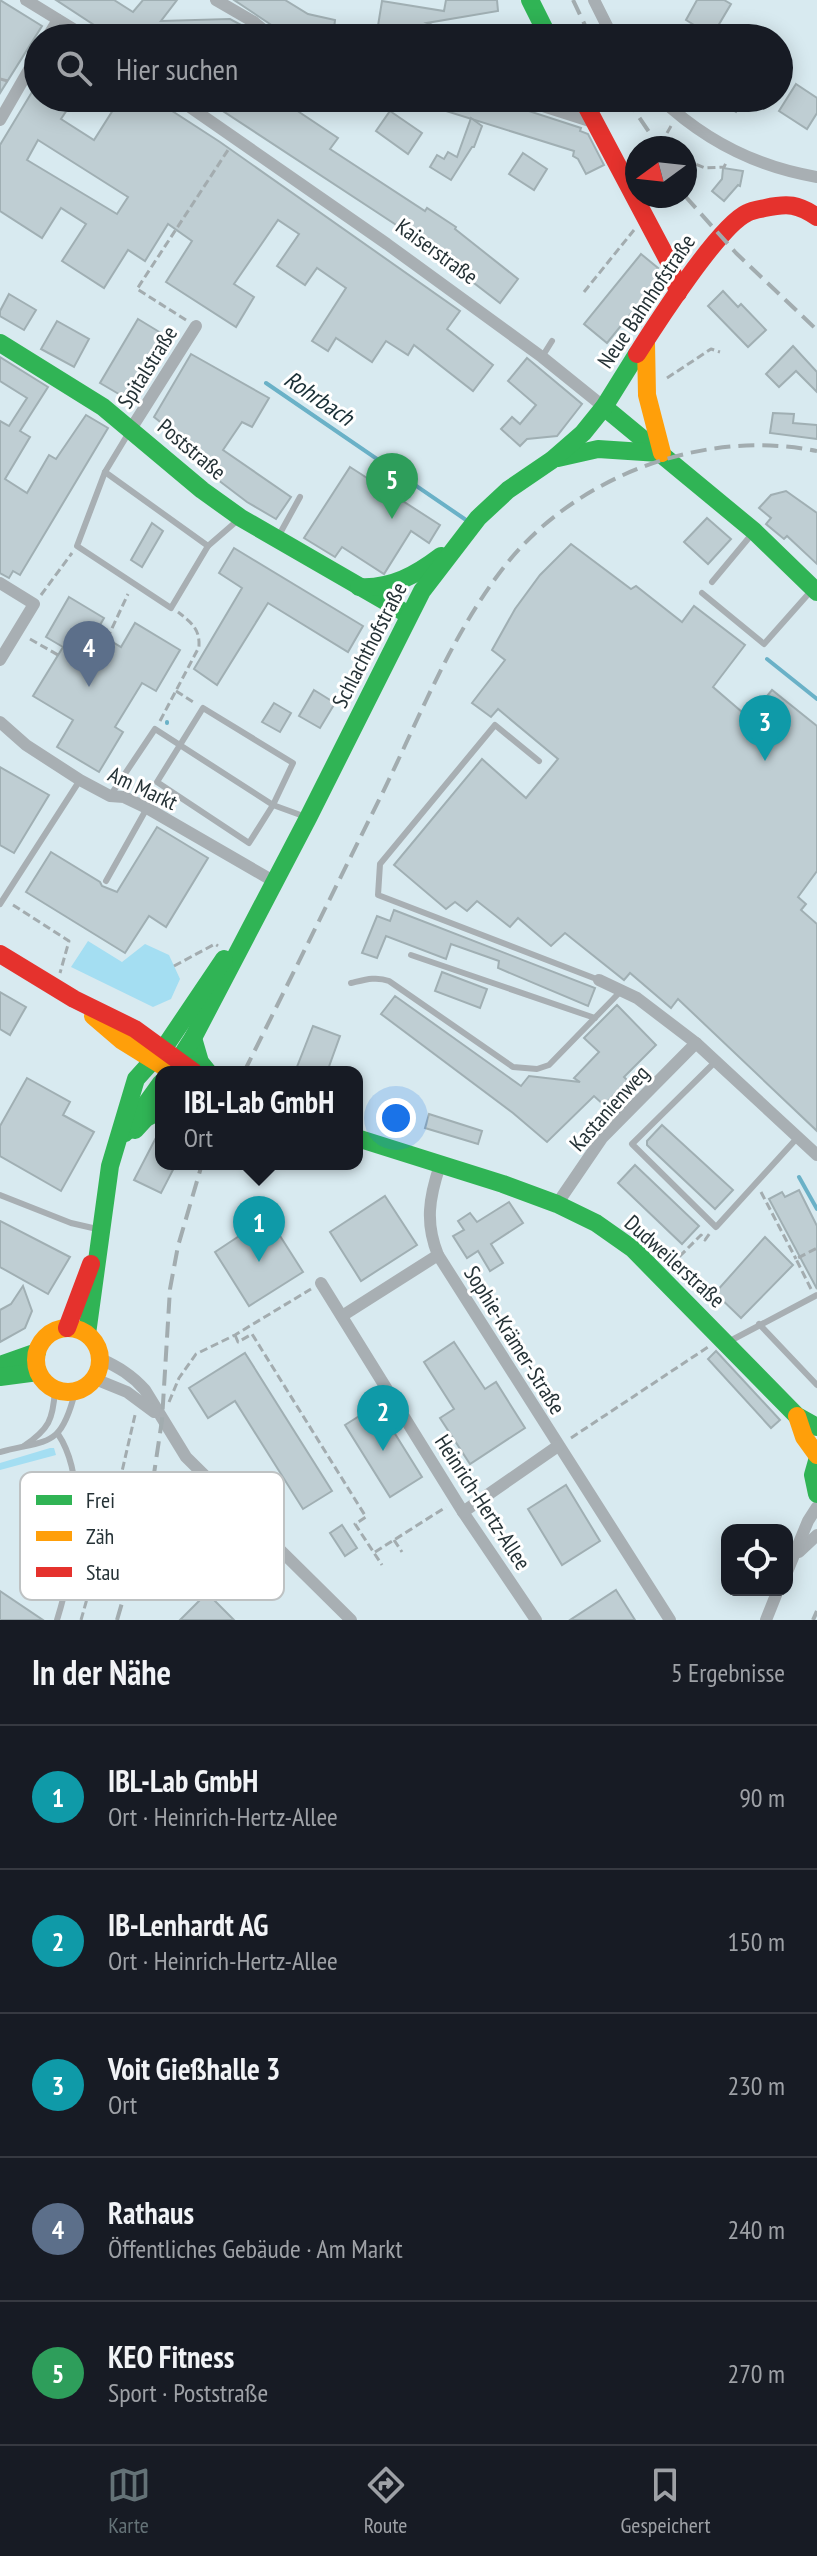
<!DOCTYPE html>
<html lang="de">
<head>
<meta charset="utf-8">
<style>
  body { margin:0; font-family:"PT Sans Narrow",sans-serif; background:#242831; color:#f1f3f6 }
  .controls { position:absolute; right:24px; bottom:24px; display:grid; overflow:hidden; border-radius:16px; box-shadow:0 4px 20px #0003 }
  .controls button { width:72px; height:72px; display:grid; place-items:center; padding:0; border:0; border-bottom:2px solid #363941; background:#171b24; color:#f1f3f6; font:40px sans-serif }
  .compass { position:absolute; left:625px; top:136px; width:72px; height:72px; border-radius:50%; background:#171b24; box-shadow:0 4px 20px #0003; rotate:255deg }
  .you { position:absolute; left:396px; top:1118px; width:28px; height:28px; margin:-20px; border:6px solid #fff; border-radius:50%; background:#1a73e8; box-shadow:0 0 0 12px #1a73e833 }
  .badge { display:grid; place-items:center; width:52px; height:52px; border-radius:50%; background:#647277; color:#fff; font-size:26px; font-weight:700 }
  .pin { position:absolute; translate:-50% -66px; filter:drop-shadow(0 2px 4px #0008) }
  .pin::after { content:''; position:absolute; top:42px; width:28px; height:24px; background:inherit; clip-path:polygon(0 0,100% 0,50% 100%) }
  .popup { position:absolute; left:155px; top:1066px; width:208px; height:104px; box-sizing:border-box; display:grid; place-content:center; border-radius:16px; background:#171b24; filter:drop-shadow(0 2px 6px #0005); font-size:26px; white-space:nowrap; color:#9ea1a6 }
  .popup b { font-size:30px; color:#f1f3f6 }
  .popup::after { content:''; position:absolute; left:50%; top:100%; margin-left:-16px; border:16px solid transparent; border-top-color:#171b24 }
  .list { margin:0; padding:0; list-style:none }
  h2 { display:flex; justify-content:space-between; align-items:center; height:104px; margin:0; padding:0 32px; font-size:34px }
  h2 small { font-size:26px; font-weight:400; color:#9ea1a6 }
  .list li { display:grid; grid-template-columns:52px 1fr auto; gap:24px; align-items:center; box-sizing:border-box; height:144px; padding:0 32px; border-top:2px solid #363941 }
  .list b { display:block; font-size:30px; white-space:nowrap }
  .list p { margin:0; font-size:26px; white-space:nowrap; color:#9ea1a6 }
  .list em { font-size:26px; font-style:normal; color:#9ea1a6 }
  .icon { flex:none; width:44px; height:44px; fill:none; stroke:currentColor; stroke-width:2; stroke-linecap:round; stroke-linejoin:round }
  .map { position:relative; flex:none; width:817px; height:1620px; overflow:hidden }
  .search { position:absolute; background:#171b24; box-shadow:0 4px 20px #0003; left:24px; right:24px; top:24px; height:88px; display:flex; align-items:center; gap:20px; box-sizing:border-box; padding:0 28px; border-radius:44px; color:#9ea1a6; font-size:30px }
  .sheet { height:824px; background:#171b24 }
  nav { display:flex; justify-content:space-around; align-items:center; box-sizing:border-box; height:112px; border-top:2px solid #363941; background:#171b24; font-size:22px; color:#9ea1a6 }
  nav a { display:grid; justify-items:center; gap:4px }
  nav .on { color:#647277 }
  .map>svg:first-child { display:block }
  .green { fill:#a4def2 }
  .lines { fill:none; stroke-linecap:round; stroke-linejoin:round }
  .stream { stroke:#6ab1c7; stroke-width:4 }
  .building { fill:#bfced3; stroke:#a0afb3; stroke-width:2; fill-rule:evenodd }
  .path { stroke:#a3acaf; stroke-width:3; stroke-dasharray:8 4; stroke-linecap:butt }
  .lane { stroke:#a8afb3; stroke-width:6 }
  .street { stroke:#a8afb3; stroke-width:12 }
  .fast { stroke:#30b455; stroke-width:18 }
  .slow { stroke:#ff9f0a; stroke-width:18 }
  .jam { stroke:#e5322d; stroke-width:18 }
  .rail { stroke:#a2acaf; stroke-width:4; stroke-dasharray:16 8; stroke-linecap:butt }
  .labels { text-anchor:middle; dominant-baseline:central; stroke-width:6; stroke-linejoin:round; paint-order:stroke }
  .street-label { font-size:22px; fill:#253236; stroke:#fff }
  .water-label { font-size:24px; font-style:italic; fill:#1b3037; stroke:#fff }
  .key { fill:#fff; stroke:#bec2c3; stroke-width:2 }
  .key-label { font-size:22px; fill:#253236 }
</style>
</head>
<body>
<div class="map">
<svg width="817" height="1620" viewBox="0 0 817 1620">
  <rect width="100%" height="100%" fill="#d8eaf0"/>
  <g class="green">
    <path d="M88 941 122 962 145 944 169 955 180 979 171 999 153 1007 71 967Z"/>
    <path d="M50 1448H54L56 1455 0 1470V1463Z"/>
  </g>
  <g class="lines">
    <g class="stream">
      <path d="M266 383 469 522"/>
      <path d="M767 659 817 699"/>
      <path d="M167 722V723"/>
      <path d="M799 1177 817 1209"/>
    </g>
  </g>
  <g class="building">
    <path d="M0 0 42 26 0 93Z"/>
    <path d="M56 0H114L133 12 143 0H177L161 21 230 19 247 28V38H114Z"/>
    <path d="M234 0H285L308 14 335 20 333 38H291Z"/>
    <path d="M446 0H497L498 11 427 23 466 38H414L377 32 382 1 444 11Z"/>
    <path d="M697 0H724L731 4 712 36 686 20Z"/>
    <path d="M38 82V98H75L61 119 94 140 113 110 94 98H152L220 142 460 311 447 329 493 365 473 391 414 345 408 355 386 341 372 362 336 338 328 351 312 341 346 288 317 268 305 285 277 266 299 234 278 220 234 284 254 297 236 327 166 282 192 241 168 224 145 261 128 250 104 288 62 261 86 224 61 208 42 238 0 211V145ZM38 140 128 197 117 214 27 160Z"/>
    <path d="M796 84 817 98V113L807 129 779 111Z"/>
    <path d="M203 98H278L338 138 330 149 425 211 427 208 456 227 455 229 518 279 500 303 410 234Z"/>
    <path d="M414 98H489L581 128 580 131 588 134 604 165 586 174 578 159 573 156 574 151 414 101Z"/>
    <path d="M712 98H745L736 112Z"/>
    <path d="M390 111 422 133 408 154 376 131Z"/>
    <path d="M471 118 482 126 474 147H472L451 180 430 167 437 155 444 159 448 152 457 157Z"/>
    <path d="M523 153 547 169 534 190 509 174Z"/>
    <path d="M723 168 743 171 740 186 738 185 724 201 712 191 722 179Z"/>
    <path d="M641 254 658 268 653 275 659 279 607 343 584 324Z"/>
    <path d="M723 291 738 307 741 304 766 330 748 347 708 306Z"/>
    <path d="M9 294 36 310 24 330 0 316V311Z"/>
    <path d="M138 319 166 336 129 400 100 383Z"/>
    <path d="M57 321 89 339 74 367 41 349Z"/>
    <path d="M793 346 817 372V392L796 371 779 387 766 374Z"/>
    <path d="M191 354 269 398 252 427 242 422 223 450 291 497 276 519 247 502 205 470 175 443 179 437 154 417Z"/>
    <path d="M0 357 48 387 20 431 30 437 5 479 27 493 49 455 56 459 86 415 108 428 20 575 13 571 9 578 0 573V421L9 426 27 398 0 381Z"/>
    <path d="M527 358 582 404 557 436 527 439 520 446 501 429 512 417 520 424 536 405 508 381Z"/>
    <path d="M773 413 794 414 793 423 817 425V439L770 433Z"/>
    <path d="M350 467 440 525 429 543 411 531 384 574 342 547 335 557 304 538Z"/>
    <path d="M786 491 817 513V564L787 536 784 539 766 524 771 518 759 508 771 495Z"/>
    <path d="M707 518 731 539 708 564 684 542Z"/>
    <path d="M152 523 163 531 142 567 131 560Z"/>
    <path d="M571 544 631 589 636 586 682 622 694 606 745 645 713 687 749 718 772 690 817 726V871L798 897 806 904 801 910 817 924V1131L678 999 671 1008 630 973 624 980 565 933 551 946 518 918 510 927 477 901 467 911 455 902 446 909 394 865 482 759 526 798 558 759 498 709 491 717 472 703 505 660 492 650 515 609 540 575Z"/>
    <path d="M234 548 363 626 348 652 268 603 217 685 194 669 242 588 219 573Z"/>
    <path d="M69 597 104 618 96 632 121 647 135 623 180 650 156 691 142 683 115 727 123 732 99 772 57 747 73 720 33 696 63 647 46 637Z"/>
    <path d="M314 690 335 703 320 728 299 716Z"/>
    <path d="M274 703 291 713 280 732 262 722Z"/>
    <path d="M0 767 49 795 14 853 0 845Z"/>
    <path d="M157 827 208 858 166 927 149 916 125 953 26 892 51 852 100 882 102 886 117 892Z"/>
    <path d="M394 910 595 988 588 1006 498 968 499 961 451 944 446 959 386 936 377 958 362 953 377 916 390 921Z"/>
    <path d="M442 972 487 989 480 1008 435 991Z"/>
    <path d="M0 992 26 1007 10 1035 0 1029Z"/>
    <path d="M395 996 521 1086 529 1076 580 1082 574 1078 599 1052 584 1038 617 1005 656 1045 624 1077 628 1081 604 1105 594 1096 547 1142 513 1113 381 1014Z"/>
    <path d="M313 1026 340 1036 327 1072H295Z"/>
    <path d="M27 1078 70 1102 63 1115 94 1132 61 1191 0 1156V1126Z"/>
    <path d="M429 1114 482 1131 478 1144 425 1128Z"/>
    <path d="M662 1125 733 1190 715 1209 647 1145V1141Z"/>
    <path d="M161 1128V1164H176L161 1193 134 1180Z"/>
    <path d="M635 1165 699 1226 682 1244 618 1183Z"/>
    <path d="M799 1190 817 1226V1289L769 1199 782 1192 785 1197Z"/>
    <path d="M385 1196 417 1245 361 1281 330 1232Z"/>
    <path d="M509 1202 523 1223 491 1244 503 1263 490 1271 478 1251 467 1258 453 1236 464 1230 458 1221 470 1213 477 1222Z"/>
    <path d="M268 1217 303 1272 249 1306 215 1252Z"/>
    <path d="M0 1221 70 1257 48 1294 0 1267Z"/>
    <path d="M765 1237 793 1265 741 1318 715 1293Z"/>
    <path d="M23 1286 32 1311 25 1328 0 1342V1310L11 1304Z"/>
    <path d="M454 1342 485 1389 496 1382 525 1428 470 1464 440 1418 454 1409 424 1362Z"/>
    <path d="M716 1351 780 1420 771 1428 708 1359Z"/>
    <path d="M245 1353 332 1491 303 1509 235 1401 208 1418 189 1388Z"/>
    <path d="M377 1405 422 1477 390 1497 345 1425Z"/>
    <path d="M566 1485 600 1541 562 1565 528 1509Z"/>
    <path d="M342 1525 357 1548 345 1556 330 1533Z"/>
    <path d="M204 1532 214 1541 174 1583 164 1573Z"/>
    <path d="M616 1590 635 1620H570Z"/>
    <path d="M0 1591 43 1620H0Z"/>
    <path d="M207 1593 234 1620H180Z"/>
  </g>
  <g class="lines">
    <g class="path">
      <path d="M0 79 8 81"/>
      <path d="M671 126 667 133 671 148"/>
      <path d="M685 160 705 168 724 167 727 161"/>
      <path d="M584 292 634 230"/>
      <path d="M186 320 137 289 228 150"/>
      <path d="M667 378 711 349 720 352"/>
      <path d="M41 595 72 553"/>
      <path d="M30 639 58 655"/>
      <path d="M107 639 128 594"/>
      <path d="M176 691 193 702"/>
      <path d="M160 721 199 647C200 629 192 623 178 612"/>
      <path d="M13 905 69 941 60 973"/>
      <path d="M174 966 215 944 218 946"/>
      <path d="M761 1192 796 1259"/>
      <path d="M671 1265 701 1235 705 1240 710 1233"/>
      <path d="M811 1289 796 1259 817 1248"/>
      <path d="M235 1335 238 1342 252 1334 366 1517 355 1524 382 1565"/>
      <path d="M169 1402 179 1378 196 1354 235 1335 311 1289"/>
      <path d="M571 1438 708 1347"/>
      <path d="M394 1540 402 1552"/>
      <path d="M375 1552 446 1507"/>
      <path d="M81 1620 117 1493 135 1415"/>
    </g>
    <g class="lane">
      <path d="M542 357 552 341"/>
      <path d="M128 434 105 472 77 546 171 608 208 546 238 520"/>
      <path d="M105 472 208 546"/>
      <path d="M278 537 300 497"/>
      <path d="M712 582 752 534"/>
      <path d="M702 593 764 644 811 591"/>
      <path d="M203 708 293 763 273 805 249 843 157 782Z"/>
      <path d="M539 761 495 725 380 864 378 895 599 980"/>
      <path d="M110 796 155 729 273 805 306 817"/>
      <path d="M106 881 147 808"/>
      <path d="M0 904 80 780"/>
      <path d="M411 955 595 1018"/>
      <path d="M351 983C364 980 376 976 389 981L513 1067 537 1069 549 1065 620 992"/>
      <path d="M715 1062 632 1144 716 1227 798 1137"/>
      <path d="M0 1195 71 1223 97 1229"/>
      <path d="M759 1324 817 1385"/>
      <path d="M728 1342 817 1295"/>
      <path d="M24 1446C49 1429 53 1420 55 1390"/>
      <path d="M0 1452C49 1439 61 1448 75 1392"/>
      <path d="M218 1591 267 1538"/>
      <path d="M57 1620C73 1568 90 1482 58 1434"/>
    </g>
    <g class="street">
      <path d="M26 0 88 38"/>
      <path d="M216 0 254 22 273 38"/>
      <path d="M594 0 613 38"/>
      <path d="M47 38 58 20"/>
      <path d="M177 98 387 244 542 357 604 407"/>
      <path d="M518 98 596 123"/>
      <path d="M660 98C704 140 757 167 817 177"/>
      <path d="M0 120 38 54"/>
      <path d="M131 429 196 326"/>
      <path d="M0 583 34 604 0 660"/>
      <path d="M0 722 26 745 80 780 110 796 124 797 147 808 275 882"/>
      <path d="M599 980 637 998 696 1043 817 1155"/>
      <path d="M440 1165C429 1198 425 1223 438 1255L670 1620"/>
      <path d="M557 1204 602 1138 696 1043"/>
      <path d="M321 1283 463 1512 536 1620"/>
      <path d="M342 1316 438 1255"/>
      <path d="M101 1359C118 1367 132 1375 145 1390L186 1457 351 1620"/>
      <path d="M95 1379 127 1392 154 1412"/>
      <path d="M463 1512 558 1446"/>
      <path d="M799 1552 817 1535"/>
      <path d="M787 1572 808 1521 817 1507"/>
      <path d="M766 1620 778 1590"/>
    </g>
    <g class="fast">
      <path d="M530 0 549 38"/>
      <path d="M0 343 103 407 202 490 241 518 409 615"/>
      <path d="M604 407 754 531 817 592"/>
      <path d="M558 458 598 449 659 453"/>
      <path d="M359 587C391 589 416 575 441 556"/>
      <path d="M193 1038 200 1062 208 1072"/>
      <path d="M171 1072 193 1038 308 818 422 591 478 518 508 490 552 460 583 433 604 407 637 354"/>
      <path d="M135 1130 146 1118 161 1110"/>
      <path d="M125 1133 161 1083"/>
      <path d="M357 1138 503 1184 557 1204 596 1223 633 1249 797 1416 817 1427"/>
      <path d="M87 1334 110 1166 136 1079 164 1048 224 959"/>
      <path d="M0 1365 37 1352"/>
      <path d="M0 1377 38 1372"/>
      <path d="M817 1461 813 1475 817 1494"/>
    </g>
    <g class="slow">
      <path d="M646 343 647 395 662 453"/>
      <path d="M93 1016 121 1040 163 1066"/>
      <circle cx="68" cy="1360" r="32"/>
      <path d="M797 1416 804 1437 817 1455"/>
    </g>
    <g class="jam">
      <path d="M582 98 670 264 678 293"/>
      <path d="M637 354C656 324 719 226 747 213 752 210 760 209 765 208 788 203 798 204 817 217"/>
      <path d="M0 954 74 999 135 1029 194 1072"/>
      <path d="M67 1328 91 1264"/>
    </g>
    <g class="rail">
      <path d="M573 0 591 38"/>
      <path d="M626 98 660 148"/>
      <path d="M685 196 736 253 817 330"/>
      <path d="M244 1072C290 980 335 888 381 796 419 719 451 635 504 567 575 476 703 428 817 451"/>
      <path d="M117 1620 148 1514 162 1420 170 1289 178 1246 202 1164"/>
      <path d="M813 1620 817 1611"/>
    </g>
  </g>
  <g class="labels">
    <g class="street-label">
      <text transform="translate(437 251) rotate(36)">Kaiserstraße</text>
      <text transform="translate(646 301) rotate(-56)">Neue Bahnhofstraße</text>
      <text transform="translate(147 367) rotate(-58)">Spitalstraße</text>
      <text transform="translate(192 449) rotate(40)">Poststraße</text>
      <text transform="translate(369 645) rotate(-63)">Schlachthofstraße</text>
      <text transform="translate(143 788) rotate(25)">Am Markt</text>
      <text transform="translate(609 1108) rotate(-48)">Kastanienweg</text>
      <text transform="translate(675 1261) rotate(42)">Dudweilerstraße</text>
      <text transform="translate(515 1340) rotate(58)">Sophie-Krämer-Straße</text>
      <text transform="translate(483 1502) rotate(57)">Heinrich-Hertz-Allee</text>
    </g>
    <g class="water-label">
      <text transform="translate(319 398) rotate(34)">Rohrbach</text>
    </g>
  </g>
  <rect x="20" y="1472" width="264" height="128" rx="12" class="key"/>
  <rect x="36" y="1495" width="36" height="10" fill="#30b455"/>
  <rect x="36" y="1531" width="36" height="10" fill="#ff9f0a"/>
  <rect x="36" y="1567" width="36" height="10" fill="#e5322d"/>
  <g class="key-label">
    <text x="86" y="1508">Frei</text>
    <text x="86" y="1544">Zäh</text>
    <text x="86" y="1580">Stau</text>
  </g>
</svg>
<div class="controls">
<button><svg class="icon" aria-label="locate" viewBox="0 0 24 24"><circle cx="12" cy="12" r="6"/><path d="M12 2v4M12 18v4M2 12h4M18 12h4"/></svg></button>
</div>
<svg class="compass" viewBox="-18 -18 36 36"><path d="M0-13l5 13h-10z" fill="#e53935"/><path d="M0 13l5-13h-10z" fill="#9ea1a6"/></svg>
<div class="you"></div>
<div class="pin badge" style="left:259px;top:1262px;background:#0f9aa8">1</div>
<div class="popup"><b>IBL-Lab GmbH</b>Ort</div>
<div class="pin badge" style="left:383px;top:1451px;background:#0f9aa8">2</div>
<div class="pin badge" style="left:765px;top:761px;background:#0f9aa8">3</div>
<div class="pin badge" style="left:89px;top:687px;background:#5c6f8a">4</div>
<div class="pin badge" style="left:392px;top:519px;background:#2e9e5b">5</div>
<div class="search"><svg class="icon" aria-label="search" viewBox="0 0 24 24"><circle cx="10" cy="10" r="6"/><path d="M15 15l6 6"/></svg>Hier suchen</div>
</div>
<section class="sheet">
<h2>In der Nähe<small>5 Ergebnisse</small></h2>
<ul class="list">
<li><span class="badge" style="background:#0f9aa8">1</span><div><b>IBL-Lab GmbH</b><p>Ort · Heinrich-Hertz-Allee</p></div><em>90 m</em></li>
<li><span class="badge" style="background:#0f9aa8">2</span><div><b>IB-Lenhardt AG</b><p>Ort · Heinrich-Hertz-Allee</p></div><em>150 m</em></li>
<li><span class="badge" style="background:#0f9aa8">3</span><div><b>Voit Gießhalle 3</b><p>Ort</p></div><em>230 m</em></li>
<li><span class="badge" style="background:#5c6f8a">4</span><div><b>Rathaus</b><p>Öffentliches Gebäude · Am Markt</p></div><em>240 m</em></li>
<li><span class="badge" style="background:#2e9e5b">5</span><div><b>KEO Fitness</b><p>Sport · Poststraße</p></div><em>270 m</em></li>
</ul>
</section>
<nav>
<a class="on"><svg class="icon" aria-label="map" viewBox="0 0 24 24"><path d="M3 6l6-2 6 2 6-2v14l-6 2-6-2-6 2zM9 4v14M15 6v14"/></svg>Karte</a>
<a><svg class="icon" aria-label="directions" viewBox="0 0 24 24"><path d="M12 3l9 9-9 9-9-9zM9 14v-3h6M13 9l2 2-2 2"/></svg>Route</a>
<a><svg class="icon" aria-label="saved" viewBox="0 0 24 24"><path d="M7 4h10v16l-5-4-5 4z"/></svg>Gespeichert</a>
</nav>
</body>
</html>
